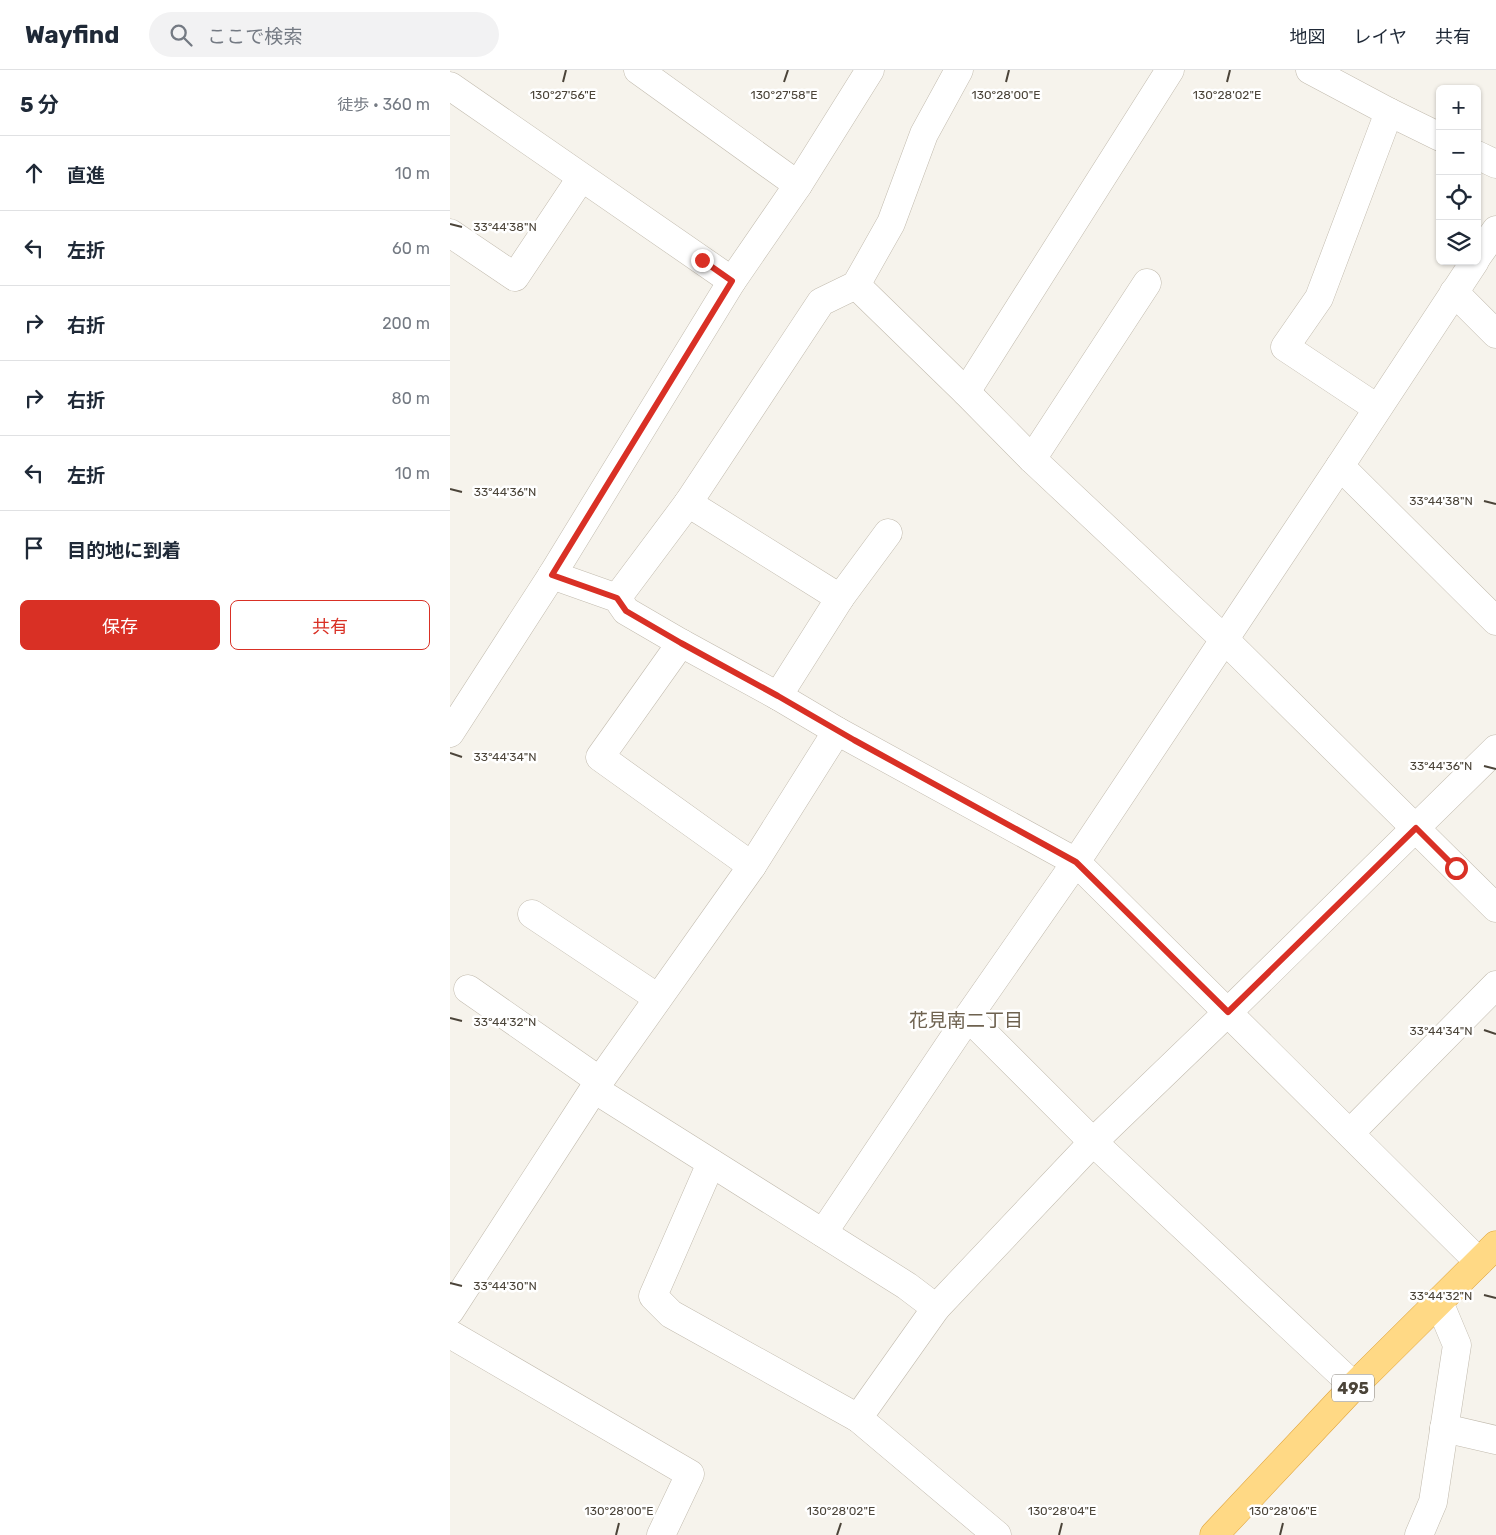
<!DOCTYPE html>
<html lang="ja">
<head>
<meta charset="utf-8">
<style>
  body { margin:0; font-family:Rubik,"Noto Sans JP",sans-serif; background:#f2f2f3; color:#1f2937 }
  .controls { position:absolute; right:15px; top:15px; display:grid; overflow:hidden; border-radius:8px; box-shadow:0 1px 4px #0004 }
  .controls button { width:45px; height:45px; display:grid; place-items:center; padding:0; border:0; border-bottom:1px solid #e0e1e3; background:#fff; color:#1f2937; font:25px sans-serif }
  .stop { position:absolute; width:15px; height:15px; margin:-11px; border:4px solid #d93025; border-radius:50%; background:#fff }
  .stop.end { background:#d93025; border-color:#fff; box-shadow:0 1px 5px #0008 }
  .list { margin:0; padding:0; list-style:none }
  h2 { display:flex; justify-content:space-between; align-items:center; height:65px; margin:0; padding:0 20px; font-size:21px }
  h2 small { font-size:16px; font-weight:400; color:#747a83 }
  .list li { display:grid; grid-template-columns:32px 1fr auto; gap:15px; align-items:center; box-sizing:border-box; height:75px; padding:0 20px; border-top:1px solid #e0e1e3 }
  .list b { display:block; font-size:19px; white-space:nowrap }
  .list em { font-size:16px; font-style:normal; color:#747a83 }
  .actions { display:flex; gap:10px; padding:15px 20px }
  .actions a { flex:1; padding:11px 0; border:1px solid #d93025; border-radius:8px; text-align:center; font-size:18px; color:#d93025 }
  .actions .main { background:#d93025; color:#fff }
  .icon { flex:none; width:28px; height:28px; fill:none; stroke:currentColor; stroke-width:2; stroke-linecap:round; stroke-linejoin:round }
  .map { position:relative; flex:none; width:1046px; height:1465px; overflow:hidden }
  header { display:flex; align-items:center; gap:30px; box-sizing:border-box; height:70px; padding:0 25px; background:#fff; border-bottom:1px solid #e0e1e3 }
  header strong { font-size:24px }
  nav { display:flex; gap:28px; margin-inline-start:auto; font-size:18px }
  .search { width:350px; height:45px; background:#f2f2f3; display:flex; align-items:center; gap:12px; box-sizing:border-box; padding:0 18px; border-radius:28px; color:#747a83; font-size:19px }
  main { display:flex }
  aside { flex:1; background:#fff }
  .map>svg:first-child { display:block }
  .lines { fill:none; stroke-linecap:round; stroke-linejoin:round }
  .minor-casing { stroke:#c2bbae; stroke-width:29 }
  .trunk-casing { stroke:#e0a43c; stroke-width:29 }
  .minor { stroke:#fff; stroke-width:28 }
  .trunk { stroke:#ffd985; stroke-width:28 }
  .route { stroke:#d93025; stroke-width:6 }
  .ticks { fill:none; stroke:#4b4439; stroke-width:2 }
  .labels { text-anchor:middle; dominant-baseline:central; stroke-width:5; stroke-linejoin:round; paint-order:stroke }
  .shield { fill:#fff; stroke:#817c74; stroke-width:1 }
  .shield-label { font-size:16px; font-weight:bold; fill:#4b4439 }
  .neighbourhood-label { font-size:19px; fill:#6e6250; stroke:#fff }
  .ticks-label { font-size:12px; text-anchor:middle; fill:#4b4439; stroke:#fff; stroke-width:5; stroke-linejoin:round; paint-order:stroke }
</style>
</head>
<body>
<header>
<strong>Wayfind</strong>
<div class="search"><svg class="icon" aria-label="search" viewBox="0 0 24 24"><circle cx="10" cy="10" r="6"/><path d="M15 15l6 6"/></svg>ここで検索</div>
<nav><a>地図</a><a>レイヤ</a><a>共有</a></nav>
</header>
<main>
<aside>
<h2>5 分<small>徒歩 · 360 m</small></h2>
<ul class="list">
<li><svg class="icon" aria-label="ahead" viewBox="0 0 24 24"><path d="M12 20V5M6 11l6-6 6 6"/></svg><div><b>直進</b></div><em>10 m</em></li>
<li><svg class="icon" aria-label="left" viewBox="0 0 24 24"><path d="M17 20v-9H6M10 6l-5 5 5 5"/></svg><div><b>左折</b></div><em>60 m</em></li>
<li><svg class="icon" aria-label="right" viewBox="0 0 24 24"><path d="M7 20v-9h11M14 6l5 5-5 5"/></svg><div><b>右折</b></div><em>200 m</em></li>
<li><svg class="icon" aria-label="right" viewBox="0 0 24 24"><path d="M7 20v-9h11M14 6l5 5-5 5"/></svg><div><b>右折</b></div><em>80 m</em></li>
<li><svg class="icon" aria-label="left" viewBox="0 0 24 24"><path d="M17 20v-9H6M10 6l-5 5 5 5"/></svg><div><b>左折</b></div><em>10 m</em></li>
<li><svg class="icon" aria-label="arrive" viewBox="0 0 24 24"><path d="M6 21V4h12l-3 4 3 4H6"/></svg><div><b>目的地に到着</b></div></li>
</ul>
<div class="actions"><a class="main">保存</a><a>共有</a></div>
</aside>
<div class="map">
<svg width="1046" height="1465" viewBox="0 0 1046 1465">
  <rect width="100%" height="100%" fill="#f6f3ec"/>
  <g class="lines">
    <g class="minor-casing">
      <g id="minor">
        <path d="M188 0 348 115"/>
        <path d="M860 0 939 42 990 67"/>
        <path d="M0 16 282 211"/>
        <path d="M1027 85 1046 94"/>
        <path d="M0 163 65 207 131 108"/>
        <path d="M1027 187 1046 160"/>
        <path d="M406 215 516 322 582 389 774 569 1046 838"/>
        <path d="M1004 222 1046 264"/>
        <path d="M516 322 720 0"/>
        <path d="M927 338 835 277 869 228 939 42"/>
        <path d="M582 389 697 213"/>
        <path d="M890 396 1046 551"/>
        <path d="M238 433 390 528"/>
        <path d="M102 505 167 528 176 541 231 573 328 626 387 661 626 792 1029 1192"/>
        <path d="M167 528 238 433 371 232 406 215 441 153 474 64 509 0"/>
        <path d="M231 573 150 687 302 796"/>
        <path d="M328 626 390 528 438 463"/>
        <path d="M0 663 102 505 282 211 348 115 420 0"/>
        <path d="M82 844 208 928"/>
        <path d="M18 919 150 1011"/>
        <path d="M518 947 643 1072 904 1316"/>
        <path d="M144 1019 457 1216 486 1238 408 1348 547 1465"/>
        <path d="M900 1063 1046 915"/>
        <path d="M261 1093 203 1226 221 1244 408 1348"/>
        <path d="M373 1163 518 947 626 792 890 396 1025 191"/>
        <path d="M486 1238 643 1072 778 942 1046 679"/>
        <path d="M0 1241 144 1019 302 796 387 661"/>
        <path d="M0 1264 240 1404 211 1465"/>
        <path d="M994 1358 1046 1370"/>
        <path d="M969 1465 983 1432 1007 1275 989 1232"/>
      </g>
    </g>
    <g class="trunk-casing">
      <path id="trunk" d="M764 1465 904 1316 1046 1175"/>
    </g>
    <use href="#minor" class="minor"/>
    <use href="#trunk" class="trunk"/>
  </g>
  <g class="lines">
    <path class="route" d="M252 190 282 211 102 505 167 528 176 541 231 573 328 626 404 670 626 792 778 942 966 758 1006 798"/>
  </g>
  <path class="ticks" d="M113 12 116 0M334 12 338 0M556 12 559 0M777 12 780 0M0 154 12 157M0 419 12 422M1034 431 1046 434M0 683 12 687M1034 696 1046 699M0 948 12 951M1034 960 1046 964M0 1213 12 1216M1034 1225 1046 1228M166 1465 169 1453M387 1465 391 1453M609 1465 612 1453M830 1465 833 1453"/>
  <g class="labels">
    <rect class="shield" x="882" y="1304.5" width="42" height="27" rx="4"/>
    <g class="shield-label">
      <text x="903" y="1318">495</text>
    </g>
    <g class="neighbourhood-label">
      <text x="516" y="950">花見南二丁目</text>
    </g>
  </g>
  <g class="ticks-label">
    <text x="113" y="29">130°27'56"E</text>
    <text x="334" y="29">130°27'58"E</text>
    <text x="556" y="29">130°28'00"E</text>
    <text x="777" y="29">130°28'02"E</text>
    <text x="55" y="161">33°44'38"N</text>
    <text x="55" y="426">33°44'36"N</text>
    <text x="991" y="435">33°44'38"N</text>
    <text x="55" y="691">33°44'34"N</text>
    <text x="991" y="700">33°44'36"N</text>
    <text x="55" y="956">33°44'32"N</text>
    <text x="991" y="965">33°44'34"N</text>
    <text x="55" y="1220">33°44'30"N</text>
    <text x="991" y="1230">33°44'32"N</text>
    <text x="169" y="1445">130°28'00"E</text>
    <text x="391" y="1445">130°28'02"E</text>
    <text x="612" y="1445">130°28'04"E</text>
    <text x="833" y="1445">130°28'06"E</text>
  </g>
</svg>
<div class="controls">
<button>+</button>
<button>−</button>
<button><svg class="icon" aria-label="locate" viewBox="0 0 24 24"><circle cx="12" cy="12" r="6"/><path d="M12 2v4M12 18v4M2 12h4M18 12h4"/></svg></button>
<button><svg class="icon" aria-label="layers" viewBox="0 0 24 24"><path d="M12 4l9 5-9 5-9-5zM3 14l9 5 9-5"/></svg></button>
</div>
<div class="stop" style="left:1006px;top:798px"></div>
<div class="stop end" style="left:252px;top:190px"></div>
</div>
</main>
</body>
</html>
